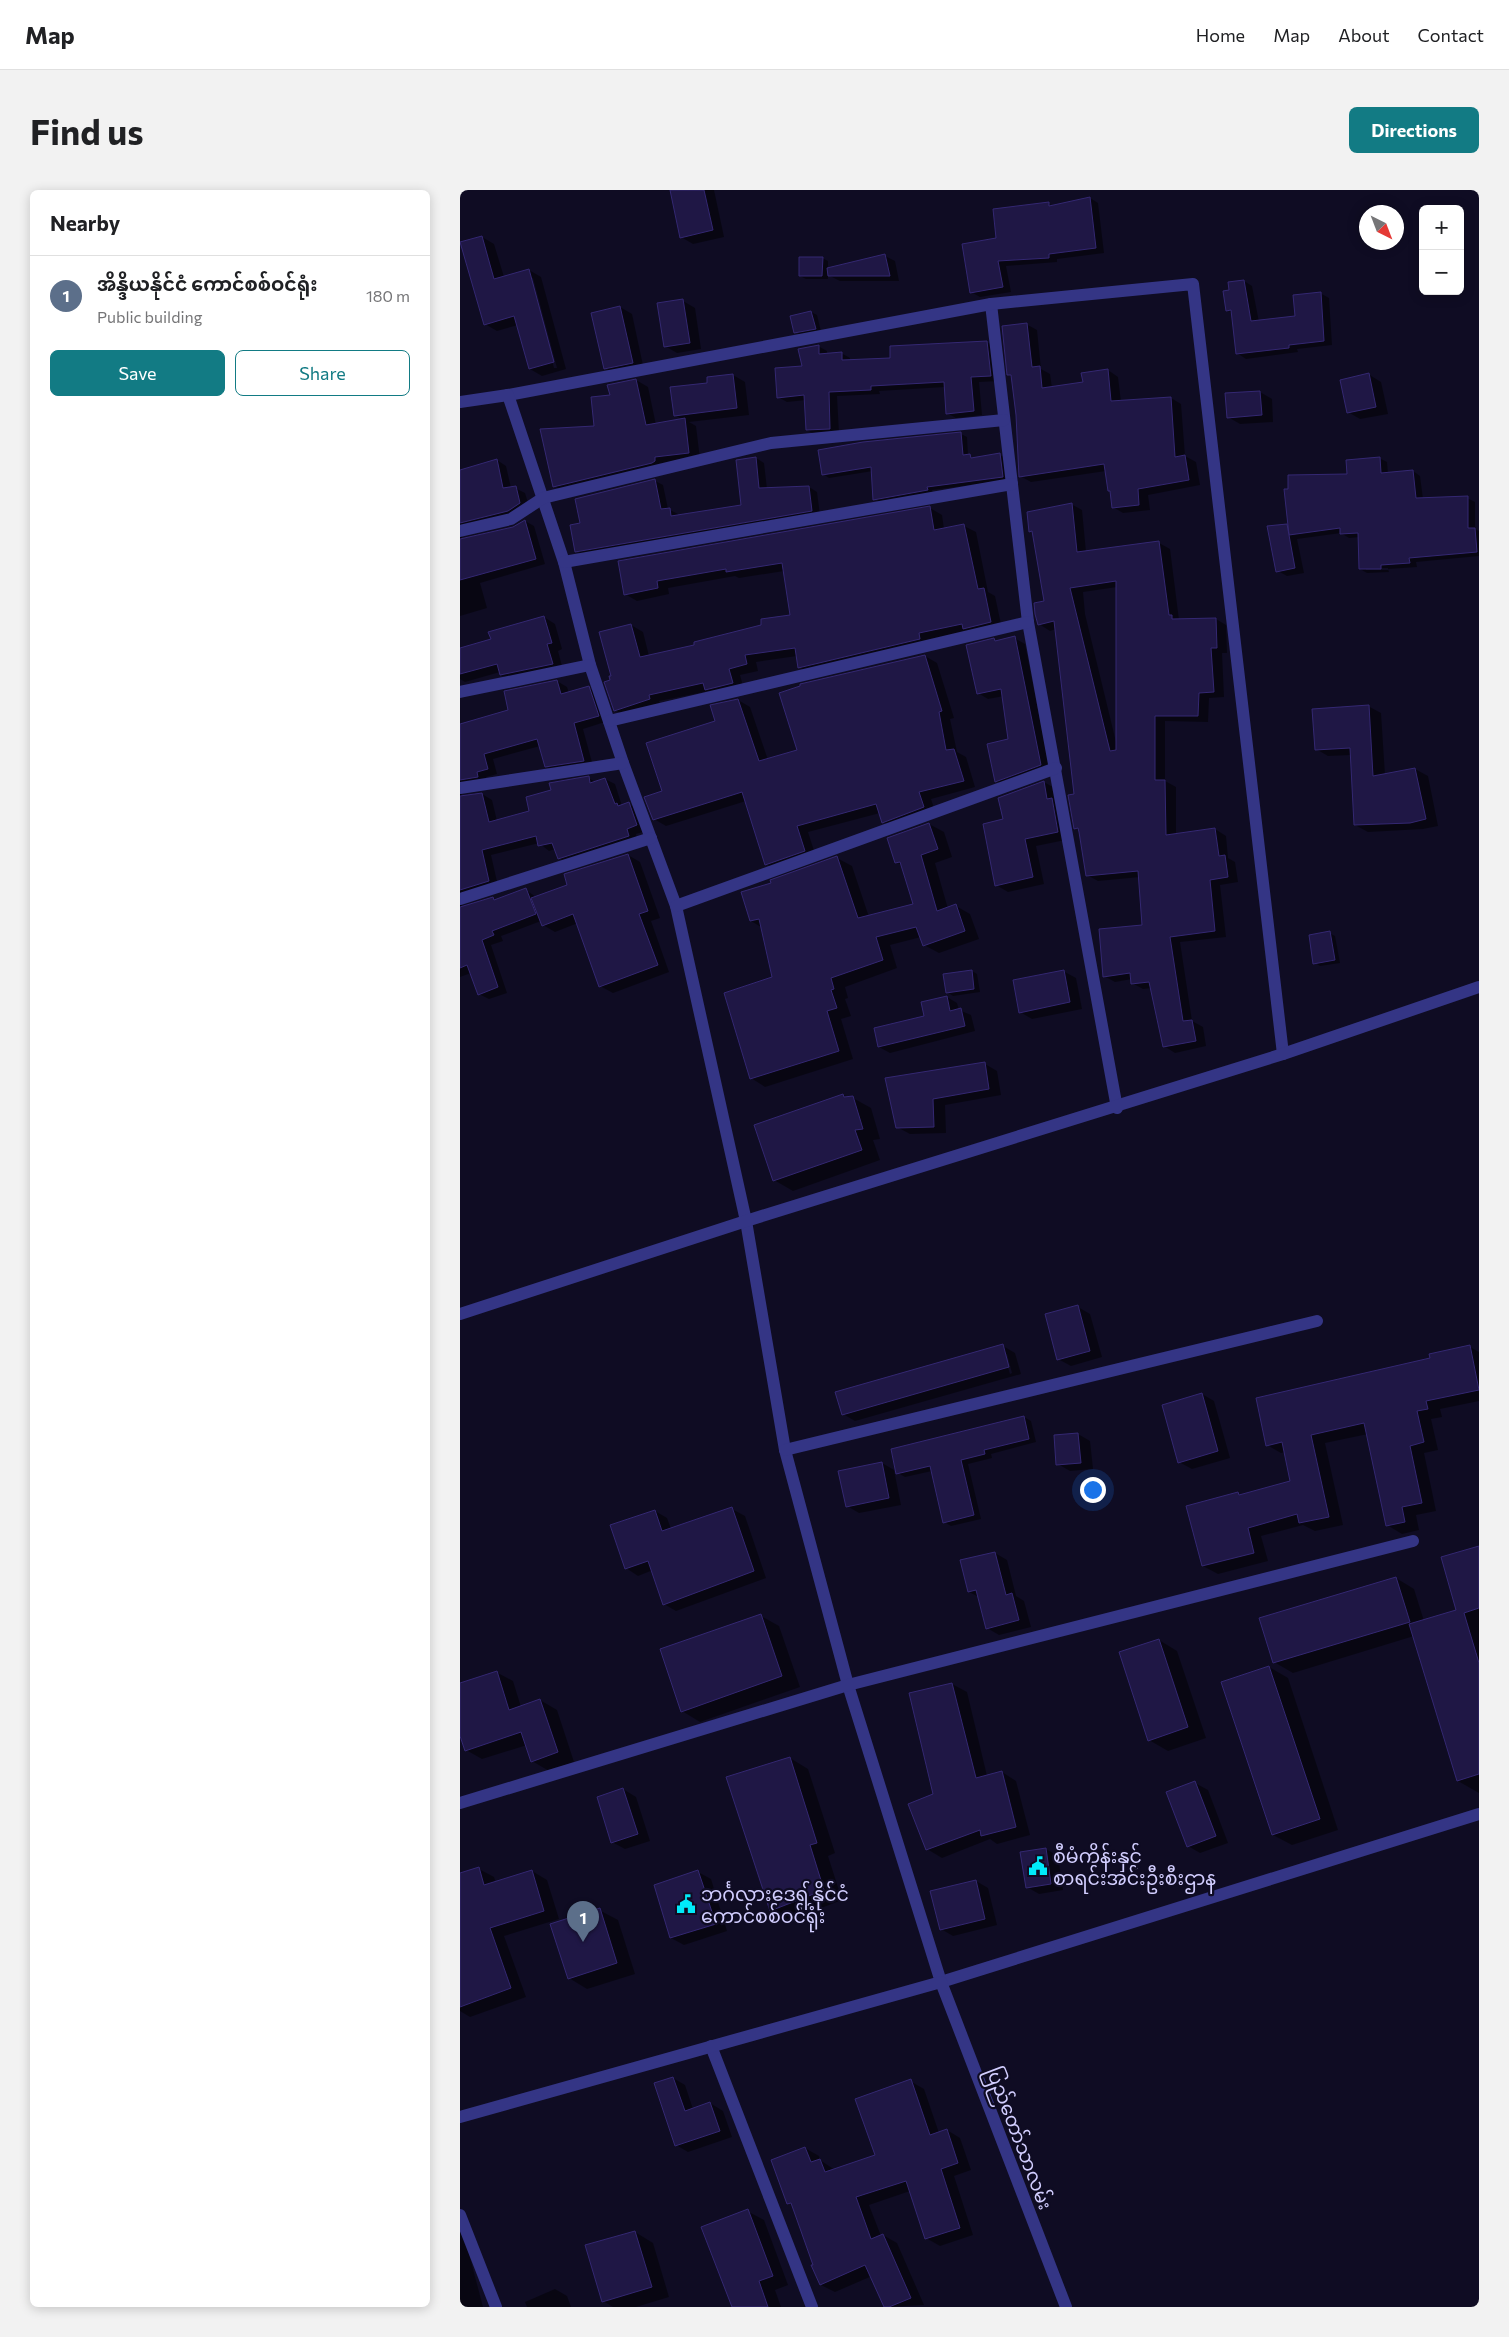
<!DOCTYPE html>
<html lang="en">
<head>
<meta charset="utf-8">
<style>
  body { margin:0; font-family:Commissioner,"Noto Sans Myanmar",sans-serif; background:#f2f2f2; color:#202124 }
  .controls { position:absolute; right:15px; top:15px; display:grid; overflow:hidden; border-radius:8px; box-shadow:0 2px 12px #0003 }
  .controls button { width:45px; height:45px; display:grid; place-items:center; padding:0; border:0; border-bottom:1px solid #e0e0e0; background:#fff; color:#202124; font:25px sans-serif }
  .compass { position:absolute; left:899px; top:15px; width:45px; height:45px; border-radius:50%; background:#fff; box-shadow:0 2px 12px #0003; rotate:138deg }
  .you { position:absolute; left:632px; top:1299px; width:18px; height:18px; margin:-12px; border:4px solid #fff; border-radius:50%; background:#1a73e8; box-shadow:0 0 0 8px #1a73e833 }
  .badge { display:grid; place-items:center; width:32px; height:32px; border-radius:50%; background:#127b84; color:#fff; font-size:16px; font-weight:700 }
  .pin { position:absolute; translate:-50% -41px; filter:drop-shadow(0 1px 2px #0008) }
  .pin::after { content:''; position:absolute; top:26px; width:18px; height:15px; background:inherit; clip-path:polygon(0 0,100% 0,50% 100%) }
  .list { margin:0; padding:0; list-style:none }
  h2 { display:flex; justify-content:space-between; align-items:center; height:65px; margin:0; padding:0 20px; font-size:21px }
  h2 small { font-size:16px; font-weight:400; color:#757577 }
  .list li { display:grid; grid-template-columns:32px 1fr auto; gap:15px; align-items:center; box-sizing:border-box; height:80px; padding:0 20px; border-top:1px solid #e0e0e0 }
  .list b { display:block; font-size:19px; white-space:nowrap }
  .list p { margin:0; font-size:16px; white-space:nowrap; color:#757577 }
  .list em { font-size:16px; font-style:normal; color:#757577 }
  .actions { display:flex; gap:10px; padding:15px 20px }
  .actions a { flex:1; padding:11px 0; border:1px solid #127b84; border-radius:8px; text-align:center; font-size:18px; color:#127b84 }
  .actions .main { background:#127b84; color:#fff }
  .map { position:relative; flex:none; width:1019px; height:2117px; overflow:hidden; border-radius:8px }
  header { display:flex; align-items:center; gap:30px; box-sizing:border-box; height:70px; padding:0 25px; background:#fff; border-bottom:1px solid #e0e0e0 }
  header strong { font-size:24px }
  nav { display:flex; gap:28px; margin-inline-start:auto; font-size:18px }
  .intro { display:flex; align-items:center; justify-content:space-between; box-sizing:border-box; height:120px; padding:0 30px }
  h1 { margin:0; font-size:35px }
  .button { padding:12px 22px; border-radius:8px; background:#127b84; color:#fff; font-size:18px; font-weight:700 }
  main { display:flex; gap:30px; padding:0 30px }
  aside { flex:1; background:#fff; border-radius:8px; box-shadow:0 2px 12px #0003 }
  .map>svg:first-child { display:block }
  .shadow { fill:#0007; fill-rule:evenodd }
  .building { fill:#1f1745; stroke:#342872; fill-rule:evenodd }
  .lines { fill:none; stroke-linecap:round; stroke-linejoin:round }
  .minor { stroke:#343585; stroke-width:12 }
  .tertiary { stroke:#343585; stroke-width:12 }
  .labels { text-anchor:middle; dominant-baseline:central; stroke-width:4.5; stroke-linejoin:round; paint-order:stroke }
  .poi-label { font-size:19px; fill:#d2ceff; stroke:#0f0c23; text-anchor:start }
  .street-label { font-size:19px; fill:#d2ceff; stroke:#0f0c23 }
</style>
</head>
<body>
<header>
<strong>Map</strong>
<nav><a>Home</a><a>Map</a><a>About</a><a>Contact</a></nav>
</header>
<div class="intro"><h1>Find us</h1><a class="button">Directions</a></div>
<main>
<aside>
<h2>Nearby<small></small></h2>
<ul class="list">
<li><span class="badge" style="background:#5c6f8a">1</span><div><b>အိန္ဒိယနိုင်ငံ ကောင်စစ်ဝင်ရုံး</b><p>Public building</p></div><em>180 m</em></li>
</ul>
<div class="actions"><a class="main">Save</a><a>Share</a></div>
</aside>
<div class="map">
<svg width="1019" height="2117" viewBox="0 0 1019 2117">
  <rect width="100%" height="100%" fill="#0f0c23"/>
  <g class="shadow">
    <path d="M211 0H254L264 47 233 54 221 47Z"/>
    <path d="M630 8 638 13 644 63 597 69V72L546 76 551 102 520 107 511 102 538 49 588 13 593 16Z"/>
    <path d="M22 47 34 54 44 87 69 80 81 87 106 179 82 186 70 179 58 135 37 141 25 134ZM70 88H73L97 178H94Z"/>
    <path d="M425 66 435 71 439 91H380L368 85V89H346L340 86 362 68 368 71V79Z"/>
    <path d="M784 91 792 96 799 132 837 127 860 103 869 108 872 155 837 159 838 162 786 169 777 163 772 123 767 120Z"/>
    <path d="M223 111 235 118 241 159 217 163 205 156Z"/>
    <path d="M160 117 172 124 184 180 157 185 145 178Z"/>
    <path d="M351 122 357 125 361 142 341 145 335 142Z"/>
    <path d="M566 134 577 140 581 179 590 184 592 198 624 193 648 180 658 187 661 212 711 208 721 214 725 266 736 272 740 295 688 305 690 320 663 323 653 317 646 281 571 292 560 286 557 224 552 187 549 185Z"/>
    <path d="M527 152 535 157 539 191 519 192 522 225 496 228 487 223 485 197 419 201 420 204 377 206 379 243 356 245 347 240 346 210 327 212 318 207 358 156 367 161V164L381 163 390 168V171L432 169Z"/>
    <path d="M908 184 921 192 928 224 900 229 888 222Z"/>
    <path d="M273 185 285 192 289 225 229 232 236 236 240 269 106 303 94 296 135 237 151 207 176 190 188 197 196 235 223 230 215 225 249 194Z"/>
    <path d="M800 202 812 209 813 232 780 234 768 227Z"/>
    <path d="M501 244 507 247 508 265 517 269 540 265 546 268 548 290 472 300 473 303 420 312 415 309 413 281 369 288 363 284Z"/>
    <path d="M296 268 304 273 307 299 349 297 357 302 360 325 125 366 116 361 195 291 203 295 208 319 218 324V326L283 316Z"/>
    <path d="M919 268 927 272 928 284 953 281 960 286 963 309 1007 308 1015 312V339L1019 341V366L956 372 957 377 928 379 929 382 907 383 900 379V347L889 348 881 343 837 349 844 383 827 386 818 381 827 335 829 336 889 285ZM906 378H928V380H906Z"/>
    <path d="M37 270 46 276 51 298H55L65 303 70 319 2 344V350L53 338 65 331 74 336 85 374 20 393 27 418 0 426V281Z"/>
    <path d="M611 314 622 320 626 362 699 353 710 359 719 430 756 429 766 435 767 463H762L764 507 749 508 748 532 705 531V591L716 597V645L755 639 766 646 768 668 775 672 778 692 760 695 766 747 720 752 732 831 743 837 746 856 715 863 704 856 691 798 683 799 672 793V789L655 792 644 786 683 736 680 687 638 691 627 685 619 640 615 638 616 605 596 439 590 441 579 434 585 412 573 342 570 341ZM657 397 656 552 625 424 623 402Z"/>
    <path d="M470 318 482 325 484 339 504 336 516 342 528 402 535 406 542 439 350 484 339 477 337 466 296 472 298 481 280 485 284 500 258 506 249 501 199 511 201 516 167 527 155 520 152 487 141 443 171 435 183 442 189 466 236 456 331 426 324 381 279 388 275 386 208 398 209 404 177 411 165 404 159 372Z"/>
    <path d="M84 427 95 434 102 459 98 461 103 480 52 491 41 485 40 482 5 492 0 489V459L32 450Z"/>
    <path d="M554 448 565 454 590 581 546 597 536 591 550 550 544 506 528 509 518 503 534 450 537 451Z"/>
    <path d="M465 466 477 473 494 528 490 529 497 562 506 567 515 597 471 609 476 624 435 639 423 632 420 623 348 642 356 667 318 681 306 674 286 611 206 636 194 629 203 602 257 532 278 510 290 517 308 570 338 561Z"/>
    <path d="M97 491 107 497 109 503 128 498 138 503 148 531 123 539 133 576 95 582 86 576 80 556 33 569 37 584 26 587 27 592 1 601 2 606 22 604 32 610 37 631 71 622 128 588 136 592 145 589 155 594 162 616 169 614 178 619 186 641 176 644 178 652 108 674 99 668 95 659 89 661 79 653 31 665 38 696 1 714 3 718 33 708 37 710 66 700 76 707 109 695 168 665 180 672 200 728 191 731 209 782 153 803 140 796 118 733 95 742 83 735 81 731 41 746 43 751 31 755 47 803 29 809 19 804 11 783 0 787V535L50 521Z"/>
    <path d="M908 516 921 523 925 585 955 579 968 586 978 636 963 639 908 642 895 635 891 565 868 566 856 559Z"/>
    <path d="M584 592 596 599 610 649 576 656 584 694 548 702 536 695 544 630Z"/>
    <path d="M469 634 484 642 492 667 475 673 488 719 496 716 510 724 519 749 479 763 464 755 461 747 430 755 437 778 385 797 388 808 385 809 391 826 381 829 393 869 305 897 291 888 314 788 301 737 291 731 312 694 377 668 392 676 409 727 454 715 443 676 436 672Z"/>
    <path d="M869 743 875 746 880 773 860 776 855 773Z"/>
    <path d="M512 781 517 784 520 802 493 806 487 802Z"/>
    <path d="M603 781 616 788 622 819 572 829 560 822Z"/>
    <path d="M487 807 497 813 499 820 511 825 515 841 430 863 419 857 465 827Z"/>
    <path d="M525 874 537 881 541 905 485 915 486 943 450 944 437 937 427 889Z"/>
    <path d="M383 905 393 908 411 918 420 949 413 950 420 970 333 1001 314 990Z"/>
    <path d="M618 1117 630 1124 642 1167 611 1176 598 1169Z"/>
    <path d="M543 1156 555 1163 561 1184 395 1231 383 1224ZM544 1164H547L552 1183 550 1184Z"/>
    <path d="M1010 1157 1019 1162V1211L980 1219 982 1227 971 1229 978 1260 964 1263 976 1321 956 1325 959 1340 942 1344 927 1335 908 1244 865 1253 883 1335 855 1341 843 1335 801 1346 808 1371 758 1384 743 1376 778 1303 782 1306 832 1292 825 1262 821 1263 807 1255 971 1169Z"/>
    <path d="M742 1204 754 1211 770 1268 732 1279 719 1272Z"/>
    <path d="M564 1227 571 1231 576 1252 531 1264 532 1268 508 1274 521 1329 491 1336 484 1332 472 1281 445 1287 438 1283Z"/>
    <path d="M618 1244 630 1251 633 1279 610 1281 598 1274 595 1246Z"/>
    <path d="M422 1273 434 1280 441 1315 399 1323 387 1316Z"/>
    <path d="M272 1319 285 1326 306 1388 216 1421 204 1414 193 1380 178 1386 166 1378 195 1321 207 1328 211 1339Z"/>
    <path d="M1019 1357V1603L998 1591 954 1446 833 1483 814 1472 936 1388 954 1399 964 1431 998 1421Z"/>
    <path d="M535 1363 547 1370 556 1406 564 1411 571 1437 539 1445 527 1438 519 1407 509 1402Z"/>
    <path d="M301 1426 319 1436 340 1497 240 1532 222 1521Z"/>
    <path d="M699 1450 717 1461 746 1548 708 1561 689 1550Z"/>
    <path d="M809 1477 828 1488 878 1640 832 1655 813 1645 763 1493Z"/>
    <path d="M36 1482 53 1491 61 1517 80 1510 97 1520 114 1572 89 1581 72 1571 67 1555 22 1569 6 1560 0 1542V1494Z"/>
    <path d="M492 1494 507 1502 527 1586 542 1582 556 1591 570 1645 537 1654 530 1649 482 1668 467 1659Z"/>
    <path d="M330 1568 348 1579 375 1663 368 1666 382 1710 330 1730 311 1720Z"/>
    <path d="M735 1593 748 1600 768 1653 740 1663 728 1656Z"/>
    <path d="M163 1599 176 1607 190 1651 165 1659 152 1652Z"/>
    <path d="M586 1659 598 1666 603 1700 579 1704 567 1697Z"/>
    <path d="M19 1679 34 1687 36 1693 72 1681 87 1690 99 1729 44 1746 66 1807 10 1827 0 1821V1684Z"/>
    <path d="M238 1682 251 1689 267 1741 224 1755 211 1748Z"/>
    <path d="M516 1691 528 1698 537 1735 493 1746 481 1739Z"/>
    <path d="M139 1720 158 1730 175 1784 127 1799 109 1788Z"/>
    <path d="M213 1888 225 1895 233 1919 250 1913 263 1921 272 1947 228 1962 216 1955Z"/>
    <path d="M450 1891 464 1899 479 1943 487 1940 500 1948 511 1980 494 1986 513 2045 480 2056 466 2048 450 2001 409 2015 421 2046 423 2045 437 2053 464 2115 425 2117 412 2086 375 2102 361 2095 334 2016 328 2013 345 1958 359 1966 360 1970 375 1980 416 1966Z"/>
    <path d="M287 2021 304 2030 328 2095 315 2100 321 2117H273Z"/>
    <path d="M0 2035 2 2037 23 2117H0Z"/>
    <path d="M175 2042 193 2053 209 2107 176 2117H153L143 2111Z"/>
    <path d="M95 2099 107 2106 111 2117H67L65 2112Z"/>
  </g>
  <g class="building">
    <path d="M210 0H244L253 40 220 48Z"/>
    <path d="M630 7 636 58 589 64V68L538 71 543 97 510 103 502 54 536 48 533 19 589 12V16Z"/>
    <path d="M22 46 34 89 69 79 94 172 69 179 54 126 24 135 0 52Z"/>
    <path d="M425 64 430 86H368L367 78Z"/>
    <path d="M339 67H363L362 86H339Z"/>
    <path d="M784 90 791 131 835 126 833 105 861 102 864 151 829 155V158L776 164 771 120 766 121 763 101 769 100 768 92Z"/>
    <path d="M223 109 230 153 204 157 197 113Z"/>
    <path d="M160 116 173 173 144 179 131 123Z"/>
    <path d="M351 121 356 139 334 143 330 126Z"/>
    <path d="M567 133 572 177 580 176 582 198 623 192 621 183 648 179 651 211 711 207 715 267 725 265 729 290 678 299 679 315 652 318 650 301H648L644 274 559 287 556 225 551 185H547L542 136Z"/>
    <path d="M527 151 531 186 511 187 514 221 486 224 484 192 411 196V200L369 202 370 239 346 240 344 205 317 208 315 178 342 176 338 159 359 155V164L382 162V170L430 168V156Z"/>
    <path d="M909 183 916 217 887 223 880 190Z"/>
    <path d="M273 184 277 218 214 226 210 197 247 193V187Z"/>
    <path d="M176 189 186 235 225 228 229 263 195 267V271L192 273 93 297 80 239 134 236 131 207 150 205 147 195Z"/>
    <path d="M800 201 802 225 767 228 765 203Z"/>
    <path d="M501 242 503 265 510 264 511 268 540 263 543 287 467 297 468 300 413 310 411 277 362 285 358 260 403 252Z"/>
    <path d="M296 267 299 298 349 296 352 321 115 362 110 335 120 333 115 309 195 289 201 319 210 318 211 326 281 315 276 270Z"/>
    <path d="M920 267 921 283 953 280 956 308 1008 306V338H1015L1017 362 949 368 950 373 921 375V379H899L898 343 880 344V338L829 345 824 299H828V285L887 284 886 270Z"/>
    <path d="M37 269 43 298 56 296 60 313 48 321 0 333V280Z"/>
    <path d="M612 313 617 362 699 351 709 425H712V429L756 428 757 458H751L754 502 739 503 738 526H695V590H705L706 645 755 638 759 666 765 665 768 687 750 690 755 741 710 747 723 831 732 830 736 851 703 857 689 792 671 794 670 783 643 787 639 739 682 735 678 681 626 686 619 642 618 638 614 639 608 605 614 604 594 431 578 435 575 424 574 413 584 411 572 341 569 342 567 322ZM656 391V560L650 561 610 398Z"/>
    <path d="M470 316 474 340 504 334 518 399 524 398 531 432 503 439 502 434 459 443 460 449 338 478 335 458 285 465 287 474 269 479 273 493 245 500 243 493 189 505 190 509 154 521 144 492 150 490 149 486H151L139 442 171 434 180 467 234 455V452L301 435V429L330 425 322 373 266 382V379L197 391 198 398 164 405 158 371Z"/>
    <path d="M65 330 76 369 0 390V349L53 337Z"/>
    <path d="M827 334 835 378 816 382 807 336Z"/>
    <path d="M84 426 92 453 87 454 93 474 40 485 37 474 0 484V458L31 449 28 442Z"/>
    <path d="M555 446 581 575 535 592 527 554 548 549 541 499 517 504 506 455 534 448 535 451Z"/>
    <path d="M465 465 482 521 479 522 486 560 494 559 504 591 459 602 464 617 422 633 416 614 337 636 345 661 305 675 282 602 193 630 184 607 202 601 186 553 255 531 250 515 278 509 299 571 337 560 319 503 340 496V494Z"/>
    <path d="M97 490 101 504 129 496 139 526 114 533 124 571 85 577 77 549 24 564 28 579 17 582 18 587 0 590V534L48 520 44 501Z"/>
    <path d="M909 515 913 586 955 578 966 629 950 633 894 635 890 558 855 560 852 519Z"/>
    <path d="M129 586 130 593 145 588 155 614 157 613 158 616 169 612 177 635 167 639 169 646 98 669 92 653 78 656 76 646 22 660 29 691 0 700V606L22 603 29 632 69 621 66 607 91 600 89 593Z"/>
    <path d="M584 591 587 609 592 608 598 642 565 649 573 687 535 696 523 634 543 629 538 608Z"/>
    <path d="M469 633 478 659 461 665 477 721 496 714 505 741 463 756 456 737 416 747 423 770 371 788 374 799 371 800 377 818 367 821 379 861 290 889 264 803 312 787 299 729 290 731 281 702 311 693 310 690 377 666 398 728 453 714 440 672 435 673 427 648Z"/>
    <path d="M168 664 188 721 179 724 198 775 139 797 113 724 82 736 71 708 107 695 104 684Z"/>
    <path d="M66 698 76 724 32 741 34 745 22 750 38 797 18 805 7 775 0 778V717L33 707 34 710Z"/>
    <path d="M870 741 875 770 853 774 849 745Z"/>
    <path d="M512 780 514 799 486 803 483 784Z"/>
    <path d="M604 780 610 812 559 823 553 790Z"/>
    <path d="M487 806 490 821 501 818 505 836 418 857 414 838 464 826 461 812Z"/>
    <path d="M525 872 529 899 473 909 474 937 436 938 425 888Z"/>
    <path d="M383 904 384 907 393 906 403 939 395 940 402 960 313 991 294 935Z"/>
    <path d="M618 1115 630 1161 597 1170 585 1124Z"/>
    <path d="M543 1154 549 1177 382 1225 375 1202Z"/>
    <path d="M1010 1155 1019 1200 966 1211 968 1219 957 1221 964 1252 950 1256 962 1313 942 1317 945 1332 926 1336 904 1233 851 1245 869 1327 839 1333 837 1324 788 1338 794 1363 742 1376 726 1316 778 1302 779 1305 830 1291 822 1252 806 1256 796 1208 970 1168 969 1164Z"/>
    <path d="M742 1203 758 1261 718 1273 702 1215Z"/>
    <path d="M564 1226 569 1249 524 1260 525 1264 501 1270 514 1325 483 1333 470 1276 436 1284 431 1259Z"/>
    <path d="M618 1243 621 1273 596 1275 594 1245Z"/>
    <path d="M422 1272 429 1308 386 1317 378 1281Z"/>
    <path d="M272 1317 294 1381 203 1415 188 1371 165 1379 150 1335 195 1320 202 1341Z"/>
    <path d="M1019 1356V1418L1004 1423 1019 1473V1584L997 1591 949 1434 996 1420 981 1367Z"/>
    <path d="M535 1362 546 1405 552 1403 559 1430 526 1439 516 1400 508 1402 500 1370Z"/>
    <path d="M936 1387 950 1432 813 1473 799 1428Z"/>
    <path d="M301 1424 322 1486 221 1522 200 1459Z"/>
    <path d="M699 1449 728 1537 688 1551 659 1462Z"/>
    <path d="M809 1476 860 1629 812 1645 761 1492Z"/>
    <path d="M37 1481 49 1520 80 1509 98 1562 71 1572 61 1542 5 1561 0 1546V1493Z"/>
    <path d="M492 1493 516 1588 542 1581 556 1637 521 1646 520 1640 466 1660 448 1614 473 1604 449 1503Z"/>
    <path d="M330 1567 357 1653 350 1655 364 1700 310 1721 266 1587Z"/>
    <path d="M735 1591 756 1646 727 1657 706 1602Z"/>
    <path d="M163 1598 178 1644 151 1653 137 1607Z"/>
    <path d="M586 1658 591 1694 566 1698 560 1662Z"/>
    <path d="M19 1677 24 1695 72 1680 84 1721 30 1738 51 1798 0 1817V1683Z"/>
    <path d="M238 1680 256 1734 210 1748 194 1695Z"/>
    <path d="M516 1690 525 1729 480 1740 470 1701Z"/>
    <path d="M140 1718 157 1773 108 1789 90 1734Z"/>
    <path d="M213 1887 225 1921 250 1912 260 1941 215 1956 194 1893Z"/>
    <path d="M451 1889 470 1945 487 1939 498 1973 481 1979 500 2038 465 2049 446 1991 396 2007 411 2049 423 2044 451 2108 429 2117H424L405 2075 360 2095 351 2075H353L331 2013 327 2014 311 1970 345 1957 351 1972 360 1969 365 1982 415 1965 395 1909Z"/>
    <path d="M288 2019 313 2086 299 2091 308 2117H272L241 2037Z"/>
    <path d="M175 2041 192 2097 142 2112 125 2055Z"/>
  </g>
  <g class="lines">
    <g class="minor">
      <path d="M531 114 568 432 657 918"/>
      <path d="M48 205 531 114 733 94 823 864"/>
      <path d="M0 212 48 205 104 372 130 475 163 573 216 716 286 1031 325 1260 388 1495 481 1792 1019 1624"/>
      <path d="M0 341 51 329 83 308 311 253 544 230"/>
      <path d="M104 372 552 294"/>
      <path d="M0 502 130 475"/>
      <path d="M149 531 568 432"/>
      <path d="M0 598 163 573"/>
      <path d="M0 709 191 648"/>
      <path d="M216 716 596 578"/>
      <path d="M0 1124 286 1031 823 864 1019 797"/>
      <path d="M325 1260 857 1131"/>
      <path d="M0 1613 388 1495 953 1351"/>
      <path d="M251 1856 352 2117"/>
      <path d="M0 2025 36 2117"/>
    </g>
    <path class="tertiary" d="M0 1927 481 1792 606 2117"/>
  </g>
  <defs>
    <g id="civic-bare" transform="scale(1.5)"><path d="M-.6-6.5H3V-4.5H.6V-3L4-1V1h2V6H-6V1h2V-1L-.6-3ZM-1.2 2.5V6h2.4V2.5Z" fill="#00eaf9" stroke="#0f0c23" stroke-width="2.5" paint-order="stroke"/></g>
  </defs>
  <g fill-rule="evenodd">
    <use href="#civic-bare" x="578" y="1676"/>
    <use href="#civic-bare" x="226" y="1714"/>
  </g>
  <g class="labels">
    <g class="poi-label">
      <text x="593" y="1665">စီမံကိန်းနှင့်<tspan x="593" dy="22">စာရင်းအင်းဦးစီးဌာန</tspan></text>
      <text x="241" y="1703">ဘင်္ဂလားဒေရှ့်နိုင်ငံ<tspan x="241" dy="22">ကောင်စစ်ဝင်ရုံး</tspan></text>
    </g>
    <g class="street-label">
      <text transform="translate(560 1948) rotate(69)">ပြည်တော်သာလမ်း</text>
    </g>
  </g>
</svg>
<div class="controls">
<button>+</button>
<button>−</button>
</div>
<svg class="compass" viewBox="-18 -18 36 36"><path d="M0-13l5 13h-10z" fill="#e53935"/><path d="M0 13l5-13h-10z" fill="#757577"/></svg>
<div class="you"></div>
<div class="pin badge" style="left:123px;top:1752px;background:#5c6f8a">1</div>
</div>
</main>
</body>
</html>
